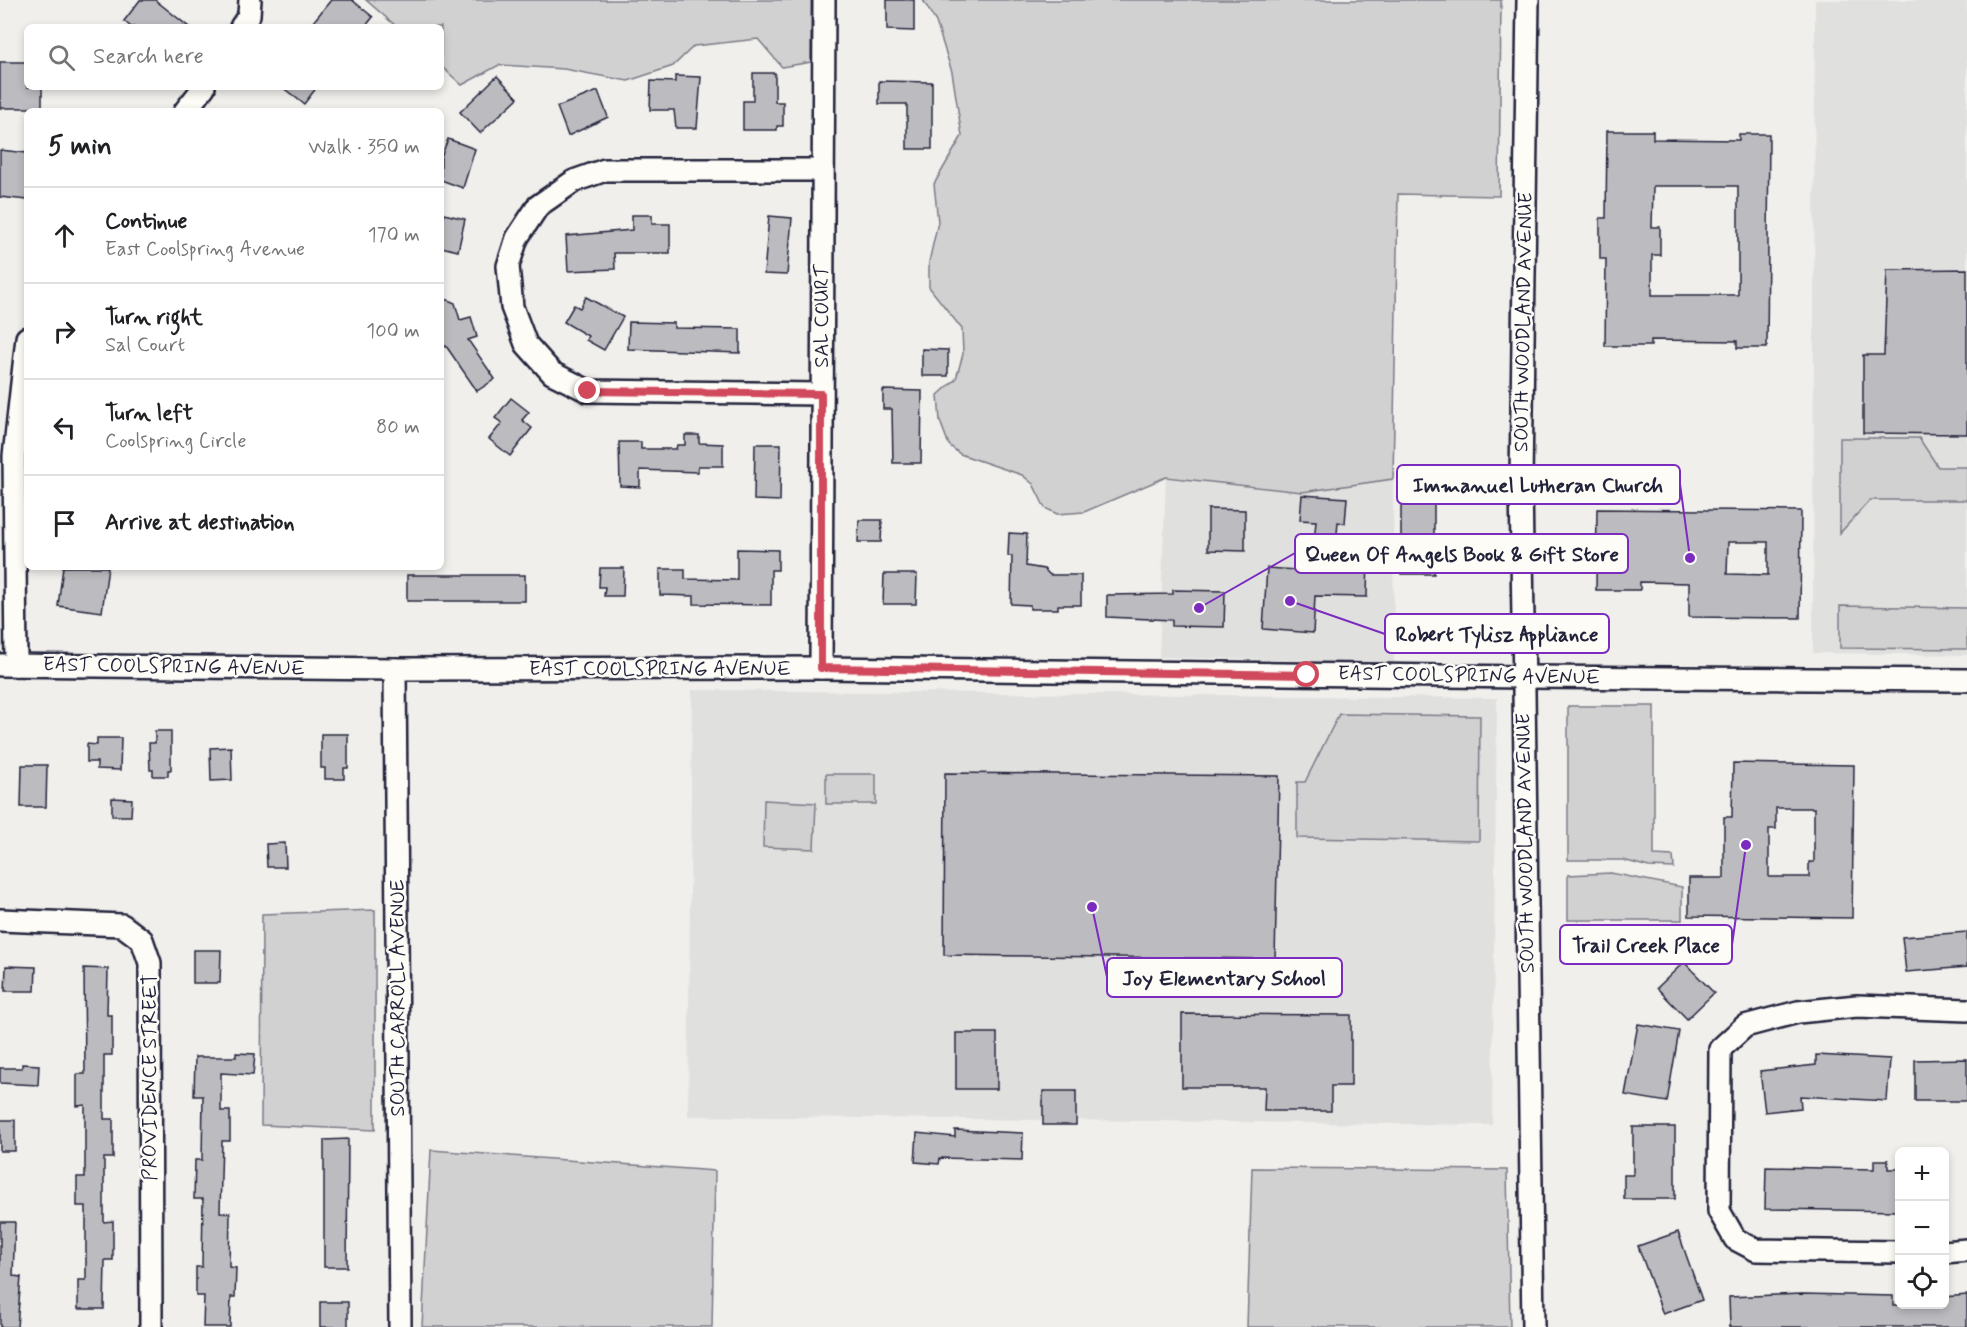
<!DOCTYPE html>
<html lang="en">
<head>
<meta charset="utf-8">
<style>
  body { margin:0; font-family:Mynerve,sans-serif; background:#f6f6f6; color:#202124 }
  .controls { position:absolute; right:18px; bottom:18px; display:grid; overflow:hidden; border-radius:9px; box-shadow:0 3px 9px #0003 }
  .controls button { width:54px; height:54px; display:grid; place-items:center; padding:0; border:0; border-bottom:2px solid #e0e0e0; background:#fff; color:#202124; font:30px sans-serif }
  .stop { position:absolute; width:18px; height:18px; margin:-14px; border:4px solid #d1495b; border-radius:50%; background:#fff }
  .stop.end { background:#d1495b; border-color:#fff; box-shadow:0 2px 6px #0008 }
  .list { margin:0; padding:0; list-style:none }
  h2 { display:flex; justify-content:space-between; align-items:center; height:78px; margin:0; padding:0 24px; font-size:26px }
  h2 small { font-size:20px; font-weight:400; color:#757577 }
  .list li { display:grid; grid-template-columns:39px 1fr auto; gap:18px; align-items:center; box-sizing:border-box; height:96px; padding:0 24px; border-top:2px solid #e0e0e0 }
  .list b { display:block; font-size:22px; white-space:nowrap }
  .list p { margin:0; font-size:20px; white-space:nowrap; color:#757577 }
  .list em { font-size:20px; font-style:normal; color:#757577 }
  .icon { flex:none; width:33px; height:33px; fill:none; stroke:currentColor; stroke-width:2; stroke-linecap:round; stroke-linejoin:round }
  .map { position:relative; flex:none; width:1967px; height:1327px; overflow:hidden }
  .search { position:absolute; background:#fff; box-shadow:0 3px 9px #0003; left:24px; top:24px; width:420px; height:66px; display:flex; align-items:center; gap:15px; box-sizing:border-box; padding:0 21px; border-radius:9px; color:#757577; font-size:22px }
  .panel { position:absolute; background:#fff; box-shadow:0 3px 9px #0003; left:24px; top:108px; width:420px; height:462px; border-radius:9px }
  .map>svg:first-child { display:block }
  .built { fill:#e0e0df }
  .green { fill:#d2d1d1; stroke:#7a7a86; stroke-width:1.5 }
  .building { fill:#bcbcc0; stroke:#22223b; stroke-width:1.5; fill-rule:evenodd }
  .lines { fill:none; stroke-linecap:round; stroke-linejoin:round }
  .minor-casing { stroke:#22223b; stroke-width:26 }
  .minor { stroke:#fdfcf7; stroke-width:21 }
  .route { stroke:#d1495b; stroke-width:8 }
  .labels { text-anchor:middle; dominant-baseline:central; stroke-width:5; stroke-linejoin:round; paint-order:stroke }
  .street-label { font-size:20px; fill:#22223b; stroke:#fdfcf7 }
  .leader { fill:none; stroke:#7b2cbf; stroke-width:2 }
  .callout-dot { fill:#7b2cbf; stroke:#fdfcf7; stroke-width:2 }
  .callout { fill:#fdfcf7; stroke:#7b2cbf; stroke-width:2 }
  .callout-label { font-size:21px; text-anchor:middle; font-weight:bold; fill:#22223b }
</style>
</head>
<body>
<div class="map">
<svg width="1967" height="1327" viewBox="0 0 1967 1327">
  <rect width="100%" height="100%" fill="#f0efec"/>
  <filter id="ink" filterUnits="userSpaceOnUse"><feTurbulence type="fractalNoise" baseFrequency=".0167" numOctaves="2"/><feDisplacementMap in="SourceGraphic" scale="12" xChannelSelector="R" yChannelSelector="G"/><feConvolveMatrix kernelMatrix="1 2 1 2 8 2 1 2 1" color-interpolation-filters="sRGB"/></filter>
  <g filter="url(#ink)">
    <g class="built">
      <path d="M1815 0H1967V655L1813 653Z"/>
      <path d="M1166 477 1301 492 1393 479 1394 663 1159 657Z"/>
      <path d="M692 690 1497 698 1492 1125 688 1116Z"/>
    </g>
    <g class="green">
      <path d="M366 0H811V62L782 67 758 39 694 46 673 66 628 81 564 69 499 65 462 85 441 66V27H397Z"/>
      <path d="M923 0H1501L1499 196 1398 194 1393 479 1302 492 1166 477 1084 512 1057 514 1045 508 1033 484 1022 475 960 454 949 445 940 421 938 395 956 379 963 354 962 329 929 287V262L938 222 934 184 962 136 952 72 936 22Z"/>
      <path d="M1840 438H1919L1938 467H1967V500H1870L1840 533Z"/>
      <path d="M1840 606 1967 608V649L1840 648Z"/>
      <path d="M1568 706H1654V855L1673 856 1674 868 1649 867 1623 860H1568Z"/>
      <path d="M1339 714 1480 716 1479 841 1297 838V782H1305Z"/>
      <rect x="826" y="774" width="50" height="30"/>
      <path d="M764 800 816 803 814 849 763 847Z"/>
      <path d="M1611 873 1682 887V920H1568V875Z"/>
      <path d="M375 910V1130L261 1125 262 914Z"/>
      <path d="M431 1150 715 1171 712 1327H422Z"/>
      <path d="M1252 1168 1507 1170 1510 1327H1247Z"/>
    </g>
    <g class="building">
      <path d="M140 0H155L189 27H131L124 21Z"/>
      <path d="M331 0H352L373 17 365 27H309Z"/>
      <path d="M887 0H914V31L887 30Z"/>
      <path d="M0 62H27V87H42V108H0Z"/>
      <path d="M753 73H775V102H783V126H777V130H743V101H753Z"/>
      <path d="M497 76 518 98 480 133 460 112Z"/>
      <path d="M675 76 701 77 697 128H676L674 110H650L651 81 675 82Z"/>
      <path d="M879 81 932 82V149H907V104H879Z"/>
      <path d="M282 87H317L304 104Z"/>
      <path d="M598 91 608 117 568 136 557 107Z"/>
      <path d="M1607 131H1653V139L1739 140V134H1769L1767 348H1737V341L1651 340V346H1605L1606 259H1600V218H1606ZM1653 186H1738V295H1652V255H1660V227H1652Z"/>
      <path d="M448 139 475 149 463 188 441 180V157Z"/>
      <path d="M0 150 27 153V200L0 197Z"/>
      <path d="M444 214 465 219 458 251 441 247Z"/>
      <path d="M632 215H652V224H670V253H614L615 269 568 271 566 236 632 230Z"/>
      <path d="M769 216 792 218 787 275 764 274Z"/>
      <path d="M1967 269V434L1863 433V355H1884L1887 270Z"/>
      <path d="M441 297 455 303 460 320 471 317 477 337 468 340 495 379 477 391 446 346 441 348Z"/>
      <path d="M586 297 623 317 604 350 586 340 588 336 564 322 574 305 580 308Z"/>
      <path d="M629 322 674 323V328L740 329V353L628 349Z"/>
      <path d="M922 349 948 350V376H922Z"/>
      <path d="M883 390 922 391 921 463H893L892 409H883Z"/>
      <path d="M511 398 529 412 522 420 532 428 510 456 489 439 502 423 495 418Z"/>
      <path d="M685 435H699V443L723 444V466H698V472L640 470V487L620 486 619 442H641V449H676L677 445H685Z"/>
      <path d="M755 444H781L780 501 754 500Z"/>
      <path d="M1302 495 1347 498 1345 523 1338 522 1336 545 1314 543 1316 521 1300 520Z"/>
      <rect x="1401" y="501" width="33" height="73"/>
      <path d="M1208 509 1245 510V551L1208 550Z"/>
      <path d="M1597 509 1801 511 1800 618 1689 617V583L1640 582V590H1596ZM1728 542H1768V575L1727 574Z"/>
      <path d="M859 520H882L881 542H858Z"/>
      <path d="M1009 533 1027 534 1026 566 1044 569 1050 575H1081V605H1058V609H1030V605L1011 604 1012 556H1008Z"/>
      <path d="M737 549 778 550V570H771V605L694 604V596L660 595V569H685V579L737 580Z"/>
      <path d="M1342 553H1368L1367 597 1315 596 1313 633 1263 629 1267 568 1341 573Z"/>
      <path d="M63 567H108L102 612 58 606Z"/>
      <path d="M600 568H624L623 596H604L605 587H599Z"/>
      <path d="M884 574H917L916 604H883Z"/>
      <rect x="407" y="575" width="118" height="26"/>
      <path d="M1173 590 1225 591 1224 627 1172 626V620L1107 617V595L1173 594Z"/>
      <path d="M155 731H171V770H168V776H153V770H150L149 743H155Z"/>
      <path d="M321 734H348V768H344V779H325V768H321Z"/>
      <path d="M97 738H121L120 770 97 769V762H87V744L97 745Z"/>
      <path d="M231 747 232 780 211 781 210 748Z"/>
      <path d="M1733 763 1854 765 1852 918 1689 916V878H1724V817H1732ZM1776 808H1814V862H1809V877H1769V829H1776Z"/>
      <path d="M22 765H47L46 807H21Z"/>
      <path d="M945 773 1279 776 1275 959 944 955Z"/>
      <path d="M112 798 132 799 131 816H112Z"/>
      <path d="M285 843 286 867H267L266 844Z"/>
      <path d="M1967 932V967L1906 972 1902 937Z"/>
      <path d="M193 950H221L220 983H193Z"/>
      <path d="M1684 962 1714 993 1687 1019 1657 988Z"/>
      <path d="M6 966 36 967 35 991H5Z"/>
      <path d="M84 968 108 969 107 1015H112V1055H104V1119H113V1158H104V1222L113 1221V1260H105L104 1309H78V1280H86V1206H77V1177H85V1105L77 1106V1074H85Z"/>
      <path d="M1182 1014 1351 1015V1086H1331V1111H1264L1265 1087H1182Z"/>
      <path d="M1638 1024 1679 1031 1667 1102 1625 1095Z"/>
      <rect x="956" y="1033" width="41" height="56"/>
      <path d="M236 1053 255 1054 253 1075 221 1073V1111H230V1141H222L220 1212 230 1213 229 1267 236 1268 235 1297H231L230 1327H203L204 1296H196V1267H202L203 1199H194L195 1160H202L203 1096H194L195 1057H236Z"/>
      <path d="M1816 1055 1890 1059 1887 1101 1800 1096 1801 1108 1765 1112 1760 1071 1816 1065Z"/>
      <path d="M1967 1059V1101H1915V1060Z"/>
      <path d="M22 1064 39 1065 38 1085 0 1083V1068H22Z"/>
      <rect x="1043" y="1091" width="33" height="34"/>
      <rect x="0" y="1120" width="15" height="31"/>
      <path d="M1633 1127H1675V1199H1624V1175H1633Z"/>
      <path d="M955 1130 1023 1133 1022 1160 940 1158 939 1164 915 1162 917 1133 955 1137Z"/>
      <path d="M348 1139 347 1267H324V1140Z"/>
      <path d="M1874 1160H1888V1169H1899V1211L1765 1209 1766 1167 1874 1169Z"/>
      <path d="M0 1222H15L13 1276 21 1277 17 1327H0Z"/>
      <path d="M1678 1232 1702 1300 1663 1314 1638 1246Z"/>
      <path d="M1802 1294 1893 1296V1305H1944V1297L1967 1295V1327H1730L1729 1297Z"/>
      <rect x="320" y="1302" width="28" height="25"/>
    </g>
    <g class="lines">
      <g class="minor-casing">
        <g id="minor">
          <path d="M1528 0 1521 480 1533 1327"/>
          <path d="M241 27 249 15 250 0"/>
          <path d="M185 111 204 87"/>
          <path d="M821 394 588 391 552 373 526 344 512 307 508 266 517 238 538 206 574 181 605 170H822"/>
          <path d="M0 665 395 669 821 668 1524 677 1967 680"/>
          <path d="M16 665 14 456 27 338"/>
          <path d="M821 668 824 0"/>
          <path d="M395 669 400 1327"/>
          <path d="M0 920 122 925 142 940 150 963 151 1327"/>
          <path d="M1900 1252 1756 1250 1735 1239 1719 1211 1720 1049 1745 1026 1798 1012 1857 1006 1967 1010"/>
          <path d="M1944 1252 1967 1250"/>
        </g>
      </g>
      <use href="#minor" class="minor"/>
    </g>
  </g>
  <g class="lines" filter="url(#ink)">
    <path class="route" d="M588 391 821 394V668L1307 675"/>
  </g>
  <g class="labels">
    <g class="street-label">
      <text transform="translate(822 316) rotate(-90)">SAL COURT</text>
      <text transform="translate(1524 322) rotate(-89)">SOUTH WOODLAND AVENUE</text>
      <text transform="translate(174 667) rotate(1)">EAST COOLSPRING AVENUE</text>
      <text x="660" y="669">EAST COOLSPRING AVENUE</text>
      <text transform="translate(1469 676) rotate(1)">EAST COOLSPRING AVENUE</text>
      <text transform="translate(1526 843) rotate(-91)">SOUTH WOODLAND AVENUE</text>
      <text transform="translate(398 998) rotate(-90)">SOUTH CARROLL AVENUE</text>
      <text transform="translate(150 1077) rotate(-90)">PROVIDENCE STREET</text>
    </g>
  </g>
  <path class="leader" d="M1690 558L1680 484M1199 608L1295 553M1290 601L1385 634M1746 845L1732 945M1092 907L1107 977"/>
  <g class="callout-dot">
    <circle cx="1690" cy="558" r="6"/>
    <circle cx="1199" cy="608" r="6"/>
    <circle cx="1290" cy="601" r="6"/>
    <circle cx="1746" cy="845" r="6"/>
    <circle cx="1092" cy="907" r="6"/>
  </g>
  <g class="callout">
    <rect x="1397" y="465" width="283" height="39" rx="6"/>
    <rect x="1295" y="534" width="333" height="39" rx="6"/>
    <rect x="1385" y="614" width="224" height="39" rx="6"/>
    <rect x="1560" y="925" width="172" height="39" rx="6"/>
    <rect x="1107" y="958" width="235" height="39" rx="6"/>
  </g>
  <g class="callout-label">
    <text x="1538" y="492">Immanuel Lutheran Church</text>
    <text x="1462" y="561">Queen Of Angels Book &amp; Gift Store</text>
    <text x="1497" y="641">Robert Tylisz Appliance</text>
    <text x="1646" y="952">Trail Creek Place</text>
    <text x="1224" y="985">Joy Elementary School</text>
  </g>
</svg>
<div class="controls">
<button>+</button>
<button>−</button>
<button><svg class="icon" aria-label="locate" viewBox="0 0 24 24"><circle cx="12" cy="12" r="6"/><path d="M12 2v4M12 18v4M2 12h4M18 12h4"/></svg></button>
</div>
<div class="stop" style="left:1307px;top:675px"></div>
<div class="stop end" style="left:588px;top:391px"></div>
<div class="search"><svg class="icon" aria-label="search" viewBox="0 0 24 24"><circle cx="10" cy="10" r="6"/><path d="M15 15l6 6"/></svg>Search here</div>
<section class="panel">
<h2>5 min<small>Walk · 350 m</small></h2>
<ul class="list">
<li><svg class="icon" aria-label="ahead" viewBox="0 0 24 24"><path d="M12 20V5M6 11l6-6 6 6"/></svg><div><b>Continue</b><p>East Coolspring Avenue</p></div><em>170 m</em></li>
<li><svg class="icon" aria-label="right" viewBox="0 0 24 24"><path d="M7 20v-9h11M14 6l5 5-5 5"/></svg><div><b>Turn right</b><p>Sal Court</p></div><em>100 m</em></li>
<li><svg class="icon" aria-label="left" viewBox="0 0 24 24"><path d="M17 20v-9H6M10 6l-5 5 5 5"/></svg><div><b>Turn left</b><p>Coolspring Circle</p></div><em>80 m</em></li>
<li><svg class="icon" aria-label="arrive" viewBox="0 0 24 24"><path d="M6 21V4h12l-3 4 3 4H6"/></svg><div><b>Arrive at destination</b></div></li>
</ul>
</section>
</div>
</body>
</html>
